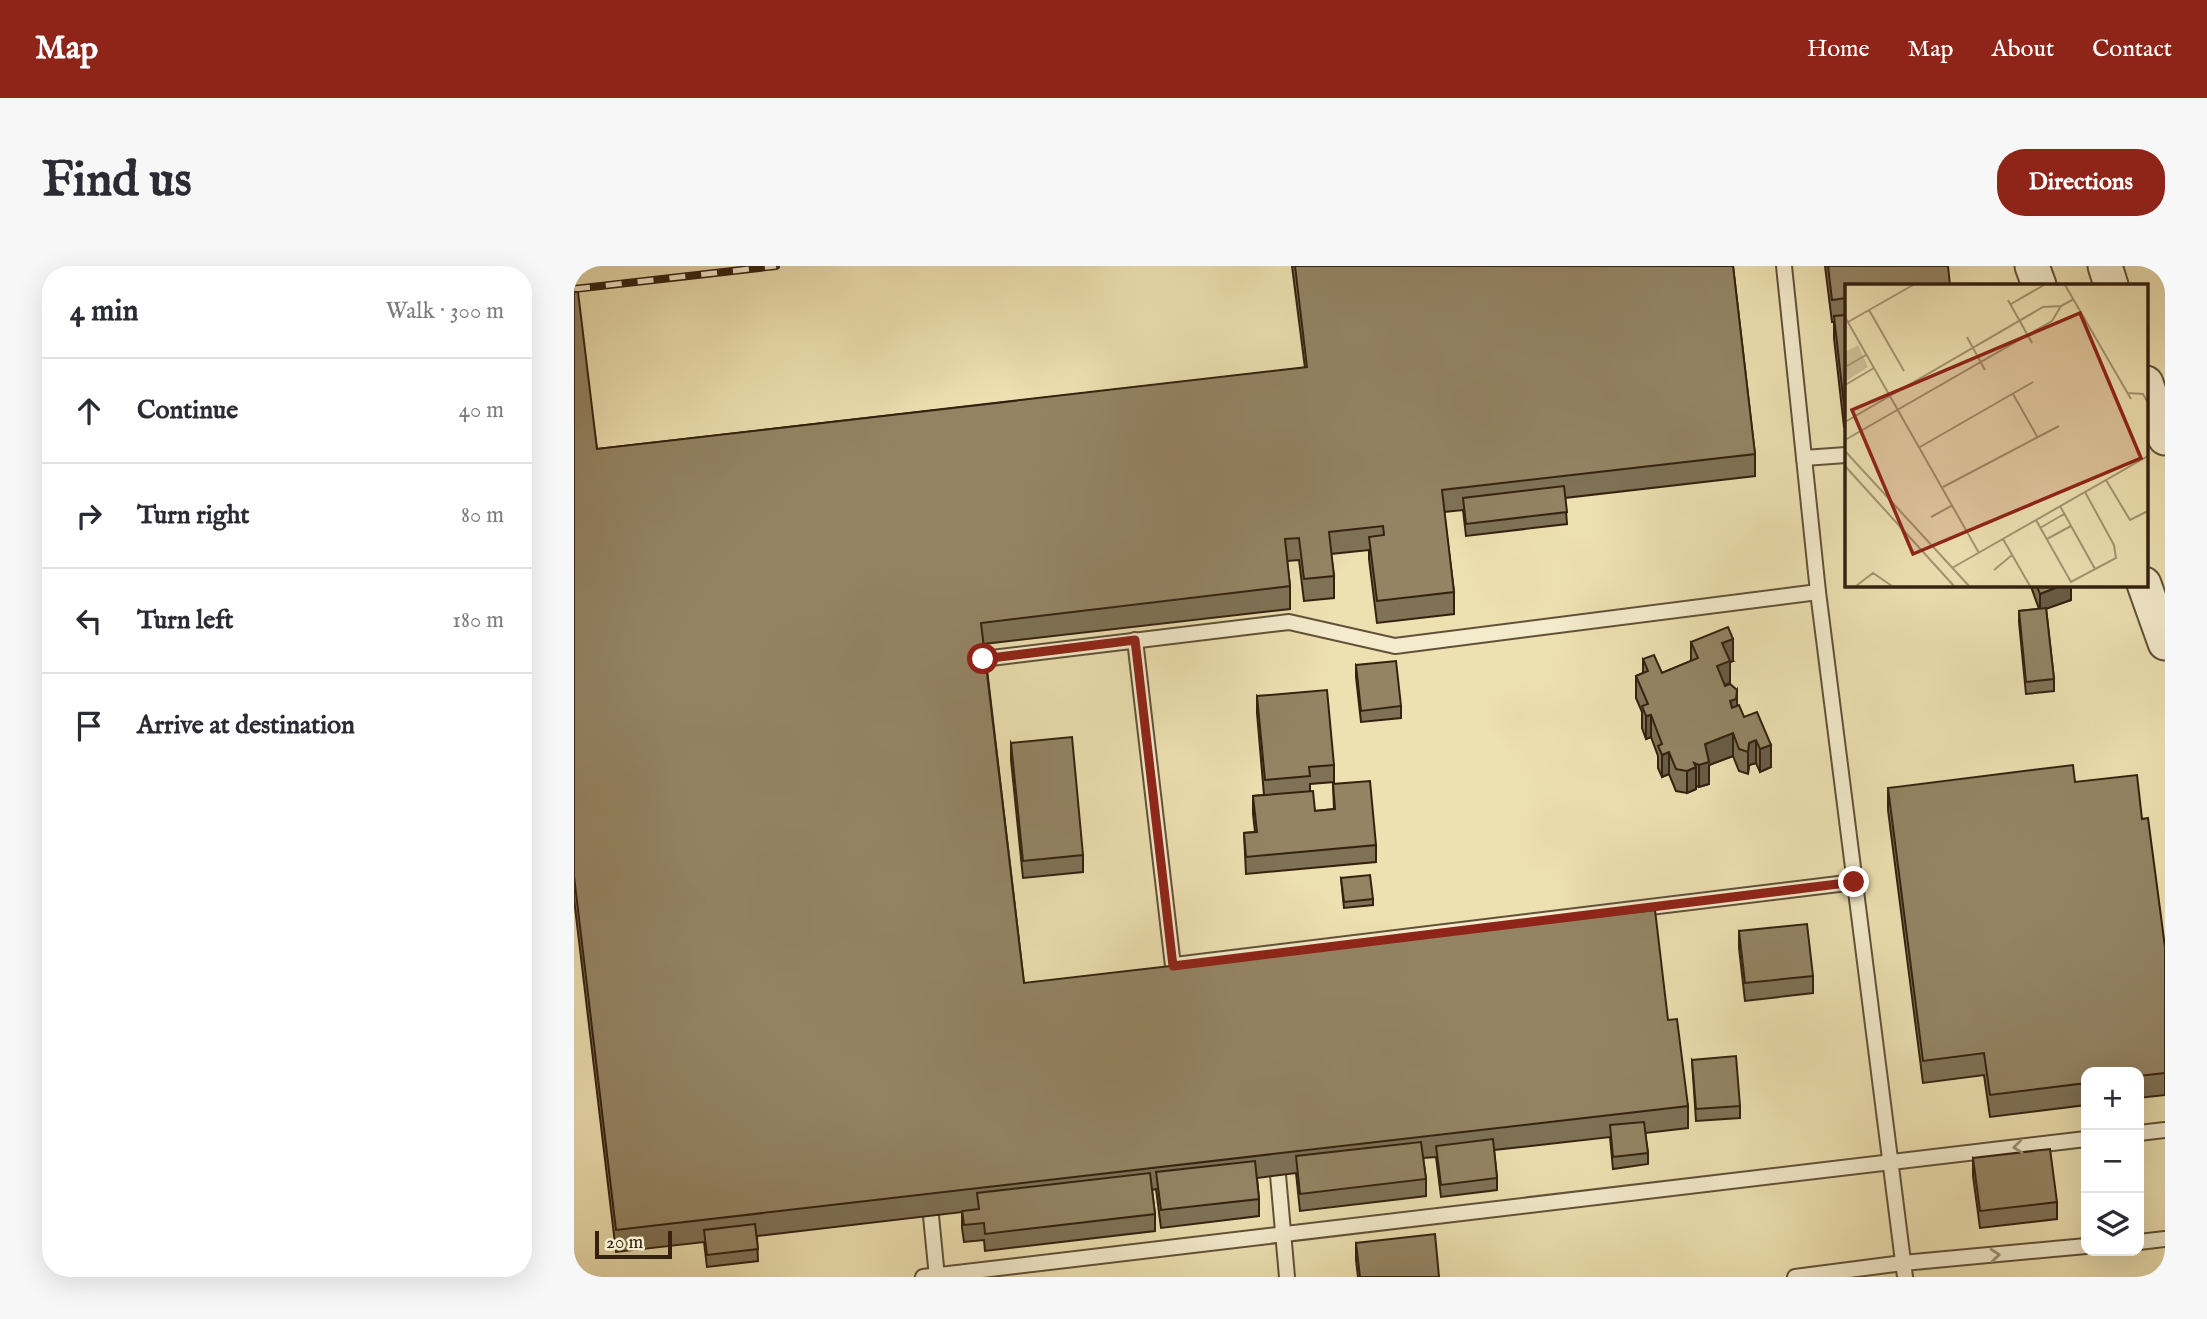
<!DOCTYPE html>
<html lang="en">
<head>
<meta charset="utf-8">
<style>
  body { margin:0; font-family:"IM FELL English",serif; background:#f7f7f7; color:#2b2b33 }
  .controls { position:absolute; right:21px; bottom:21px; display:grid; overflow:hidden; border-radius:14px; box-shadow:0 7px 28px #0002 }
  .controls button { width:63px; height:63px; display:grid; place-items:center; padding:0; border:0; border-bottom:2px solid #e1e1e2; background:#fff; color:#2b2b33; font:35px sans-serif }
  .scale { position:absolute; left:21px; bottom:18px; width:77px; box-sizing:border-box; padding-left:7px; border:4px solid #342110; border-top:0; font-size:19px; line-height:24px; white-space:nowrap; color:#342110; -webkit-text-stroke:5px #f3ebcc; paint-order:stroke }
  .stop { position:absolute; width:21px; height:21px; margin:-16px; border:5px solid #8f2418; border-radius:50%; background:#fff }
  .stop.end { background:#8f2418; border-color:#fff; box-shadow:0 2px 7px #0008 }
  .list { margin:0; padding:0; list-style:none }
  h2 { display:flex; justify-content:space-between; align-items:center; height:91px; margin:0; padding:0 28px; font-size:30px }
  h2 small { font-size:23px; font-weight:400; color:#7c7c81 }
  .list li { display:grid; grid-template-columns:46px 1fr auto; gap:21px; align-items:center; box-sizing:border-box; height:105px; padding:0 28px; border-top:2px solid #e1e1e2 }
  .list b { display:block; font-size:26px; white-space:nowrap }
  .list em { font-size:23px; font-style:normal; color:#7c7c81 }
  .icon { flex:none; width:38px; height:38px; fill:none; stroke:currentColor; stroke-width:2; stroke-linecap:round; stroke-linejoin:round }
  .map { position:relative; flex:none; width:1591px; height:1011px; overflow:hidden; border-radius:28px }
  header { display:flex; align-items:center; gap:42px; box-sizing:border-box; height:98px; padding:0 35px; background:#8f2418; color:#fff }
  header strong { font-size:33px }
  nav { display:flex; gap:38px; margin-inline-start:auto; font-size:24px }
  .intro { display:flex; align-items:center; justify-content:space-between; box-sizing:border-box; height:168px; padding:0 42px }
  h1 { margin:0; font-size:49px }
  .button { padding:18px 32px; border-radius:28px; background:#8f2418; color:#fff; font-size:24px; font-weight:700 }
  main { display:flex; gap:42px; padding:0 42px }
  aside { flex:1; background:#fff; border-radius:28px; box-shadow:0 7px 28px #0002 }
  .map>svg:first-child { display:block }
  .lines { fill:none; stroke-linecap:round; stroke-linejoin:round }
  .service-casing { stroke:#625138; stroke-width:18 }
  .tertiary-casing { stroke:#625138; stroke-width:37 }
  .service { stroke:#f3ebcc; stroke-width:14 }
  .tertiary { stroke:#f3ebcc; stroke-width:33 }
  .rail-casing { stroke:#342110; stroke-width:8 }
  .rail { stroke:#f3ebcc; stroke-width:5; stroke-dasharray:16; stroke-linecap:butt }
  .wall { fill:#7f7256; stroke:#342110; stroke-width:2 }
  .shaded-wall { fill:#685c46; stroke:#342110; stroke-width:2 }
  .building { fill:#948464; stroke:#342110; stroke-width:2 }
  .oneway { stroke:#9d9077 }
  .route { stroke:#8f2418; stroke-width:9 }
  .inset-road { fill:none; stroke:#a39471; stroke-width:2 }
  .view { fill:#8f2418; fill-opacity:0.15; stroke:#8f2418; stroke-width:3.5 }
  .inset-edge { fill:none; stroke:#342110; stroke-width:3.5 }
</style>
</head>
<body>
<header>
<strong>Map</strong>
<nav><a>Home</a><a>Map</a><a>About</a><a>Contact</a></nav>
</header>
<div class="intro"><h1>Find us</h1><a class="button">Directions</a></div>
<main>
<aside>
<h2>4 min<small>Walk · 300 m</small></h2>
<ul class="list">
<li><svg class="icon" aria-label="ahead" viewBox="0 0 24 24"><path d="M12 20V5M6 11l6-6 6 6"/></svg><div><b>Continue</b></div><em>40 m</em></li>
<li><svg class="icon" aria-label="right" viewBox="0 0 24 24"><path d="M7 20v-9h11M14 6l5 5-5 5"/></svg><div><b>Turn right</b></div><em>80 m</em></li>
<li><svg class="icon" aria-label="left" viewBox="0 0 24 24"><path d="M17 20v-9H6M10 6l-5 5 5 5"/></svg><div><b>Turn left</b></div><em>180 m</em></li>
<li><svg class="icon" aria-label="arrive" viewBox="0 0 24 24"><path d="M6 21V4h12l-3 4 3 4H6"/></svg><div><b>Arrive at destination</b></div></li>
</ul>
</aside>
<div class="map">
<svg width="1591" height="1011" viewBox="0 0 1591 1011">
  <rect width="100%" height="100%" fill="#ede0b1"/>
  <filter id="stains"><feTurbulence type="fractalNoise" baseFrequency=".00286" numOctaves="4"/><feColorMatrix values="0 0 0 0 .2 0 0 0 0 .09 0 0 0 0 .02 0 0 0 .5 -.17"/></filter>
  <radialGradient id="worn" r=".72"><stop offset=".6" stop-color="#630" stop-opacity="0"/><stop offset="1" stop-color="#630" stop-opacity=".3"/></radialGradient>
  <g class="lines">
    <g class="service-casing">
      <g id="service">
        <path d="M1210 0 1244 326 1331 1011"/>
        <path d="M1230 192 1272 189"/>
        <path d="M561 374 599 700"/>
        <path d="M409 393 715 356 821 380 1244 326"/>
        <path d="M601 699 1281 616"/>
        <path d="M1565 867 1591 864"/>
        <path d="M704 909 713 1011"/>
        <path d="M357 950 363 1011"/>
        <path d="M1565 976 1591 973"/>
        <path d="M349 1011 1512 873"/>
        <path d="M1221 1011 1329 997 1512 980"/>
      </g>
    </g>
    <g class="tertiary-casing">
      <g id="tertiary">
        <path d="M1458 0 1465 19"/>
        <path d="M1531 0 1537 19"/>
        <path d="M1572 117 1591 172"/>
        <path d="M1570 318 1591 377"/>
      </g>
    </g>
    <use href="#service" class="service"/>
    <use href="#tertiary" class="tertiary"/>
    <g class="rail-casing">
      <path id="rail" d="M0 23 202 0"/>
    </g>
    <use href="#rail" class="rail"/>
  </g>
  <g class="wall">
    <path d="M718 0H1159L1181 188V210L991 232 993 258 892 270 889 244 870 246 880 326V348L803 357 795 293V284L757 288 760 310V332L730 335 725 294 713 295 716 320V343L410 378 450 717 1094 754 1114 840V862L1071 867 1074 887V898L1039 903 1036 871 920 884 923 912V924L867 931 862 891 849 892 852 913V930L726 945 722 907 683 912 685 933V950L587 962 582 923 578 924 581 948V965L411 985 410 974 390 976 388 962V946L183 970 184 995 133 1001 130 976 42 986 0 633V26L23 183 731 102Z"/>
    <path d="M1251 0H1374L1272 19V161H1270L1260 72V56H1258Z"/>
    <path d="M1456 318H1497V334L1472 342 1480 413V425L1452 428 1445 356V345L1465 343Z"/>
    <path d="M1117 376 1159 395 1156 396V417L1151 419 1170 451 1197 501 1186 506 1182 497 1175 499 1174 508 1165 505 1159 490 1135 499V518L1125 521 1122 520V523L1113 527 1102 525 1095 508 1088 511 1084 502V490L1077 471 1072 473 1068 462V446L1062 432V410L1069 407V393L1088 407 1117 395Z"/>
    <path d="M782 399 827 440V452L787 456 782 411Z"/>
    <path d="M683 430 760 499V516L736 518V525L741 545 760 543 759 518 802 579V596L672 608 670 567 681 566 679 548V530L690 529 683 447Z"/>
    <path d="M437 477 509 589V606L449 612 437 494Z"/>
    <path d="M1501 516 1568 553 1591 681V829L1565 832V806H1512V839L1416 851 1410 809 1349 817 1314 544V522Z"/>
    <path d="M767 612 799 633V639L770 642Z"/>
    <path d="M1165 665 1239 710V727L1171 735 1165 682Z"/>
    <path d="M1118 794 1166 840V852L1122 855Z"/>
    <path d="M1399 892 1483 936V953L1406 962 1399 910Z"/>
    <path d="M782 977 865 1011H784L782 994Z"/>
  </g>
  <g class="shaded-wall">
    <path d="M1491 318H1497V334L1466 345V328Z"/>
    <path d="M1159 373V395L1156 396V417L1143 422V400L1148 377Z"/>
    <path d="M1163 424V446L1162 455 1156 435Z"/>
    <path d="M1077 449V471L1072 473V450Z"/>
    <path d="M1159 467V490L1135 499V518L1125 521V499L1131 478Z"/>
    <path d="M1182 474V497L1175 499 1174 508V486L1175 477Z"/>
    <path d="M1197 479V501L1186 506V483Z"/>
    <path d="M1095 486V508L1088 511V489Z"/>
    <path d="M1122 501V523L1113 527V505Z"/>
  </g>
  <g class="building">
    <path d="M721 0H1159L1181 188 868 224 880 326 803 335 795 271 810 269 809 260 755 266 760 310 730 313 725 272 711 273 716 320 407 357 450 717 1081 644 1094 754 1103 753 1114 840 42 964 0 610V26H4L23 183 733 101Z"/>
    <path d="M1254 0H1374L1376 19H1272V32L1258 34Z"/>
    <path d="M1272 49V139H1270L1260 50Z"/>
    <path d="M990 220 993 246 892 258 889 232Z"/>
    <path d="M1462 318H1491L1466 328Z"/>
    <path d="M1472 342 1480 413 1452 416 1445 345Z"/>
    <path d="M1154 361 1159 373 1148 377 1156 395 1143 400 1151 420 1156 418 1163 424 1162 433 1156 435 1158 442 1165 439 1170 451 1183 446 1197 479 1186 483 1182 474 1175 477 1174 486 1165 483 1159 467 1131 478 1135 496 1125 499 1120 497 1122 501 1113 505 1102 503 1095 486 1088 489 1084 480 1088 478 1077 449 1072 450 1068 440 1074 438 1062 410 1074 405 1069 393 1080 389 1088 407 1124 392 1117 376Z"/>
    <path d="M822 395 827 440 787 445 782 399Z"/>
    <path d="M753 424 760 499 735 501 736 510 691 514 683 430Z"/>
    <path d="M498 471 509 589 449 595 437 477Z"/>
    <path d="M1499 499 1501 516 1563 509 1568 553 1574 552 1591 681V807L1565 810V806H1512V817L1416 829 1410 787 1349 795 1314 522Z"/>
    <path d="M796 515 802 579 672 591 670 567 683 566 679 530 739 525 741 545 761 543 759 518Z"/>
    <path d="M796 609 799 633 770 636 767 612Z"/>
    <path d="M1233 658 1239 710 1171 717 1165 665Z"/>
    <path d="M1162 790 1166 840 1122 843 1118 794Z"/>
    <path d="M1070 856 1074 887 1039 891 1036 859Z"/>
    <path d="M919 873 923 912 867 919 862 880Z"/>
    <path d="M847 876 852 913 726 928 722 890Z"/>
    <path d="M1476 883 1483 936 1406 945 1399 892Z"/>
    <path d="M681 895 685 933 587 944 582 906Z"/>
    <path d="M576 907 581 948 411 968 410 957 390 959 388 945 405 943 403 927Z"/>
    <path d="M181 958 184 983 133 989 130 964Z"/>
    <path d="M861 968 865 1011H786L782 977Z"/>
  </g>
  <defs><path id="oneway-chevron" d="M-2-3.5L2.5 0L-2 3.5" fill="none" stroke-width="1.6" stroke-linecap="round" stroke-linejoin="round" transform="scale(1.75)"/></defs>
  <g class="oneway">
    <use href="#oneway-chevron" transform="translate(1444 881) rotate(173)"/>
    <use href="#oneway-chevron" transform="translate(1421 989) rotate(-5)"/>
  </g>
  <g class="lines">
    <path class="route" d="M409 393 561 374 599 700 1280 616"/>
  </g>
  <g transform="translate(1271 18)">
    <rect width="303" height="303" fill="#ede0b1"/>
    <path d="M13 61 23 83 0 98V68Z" fill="#cec096"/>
    <path class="inset-road" d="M220 1 286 115M163 16 187 59M166 20 199 1M24 26 59 87M0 33 134 269M3 38 68 1M122 53 140 86M2 82 21 71M0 101 29 84M283 109 298 110 303 119M168 110 193 154M0 138 198 23 216 22M0 156 207 37 216 22 229 15M75 163 188 98M0 167 124 302M0 182 109 302M261 196 285 236 303 227M98 203 214 142M215 222 250 285M86 233 108 221M191 236 226 298 271 274 269 261 240 208M195 244 219 230M158 255 185 302M202 255 226 242M107 284 303 172M149 286 167 271M11 302 28 289 47 302"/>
    <path class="view" d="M235 29 296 174 68 270 7 126Z"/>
    <rect width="303" height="303" class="inset-edge"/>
  </g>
  <rect width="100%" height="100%" filter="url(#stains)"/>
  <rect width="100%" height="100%" fill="url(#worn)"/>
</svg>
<div class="controls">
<button>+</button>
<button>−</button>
<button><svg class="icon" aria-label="layers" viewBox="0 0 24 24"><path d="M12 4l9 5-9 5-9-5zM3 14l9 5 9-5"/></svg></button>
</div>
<div class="scale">20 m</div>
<div class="stop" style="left:409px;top:393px"></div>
<div class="stop end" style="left:1280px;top:616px"></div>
</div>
</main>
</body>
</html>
